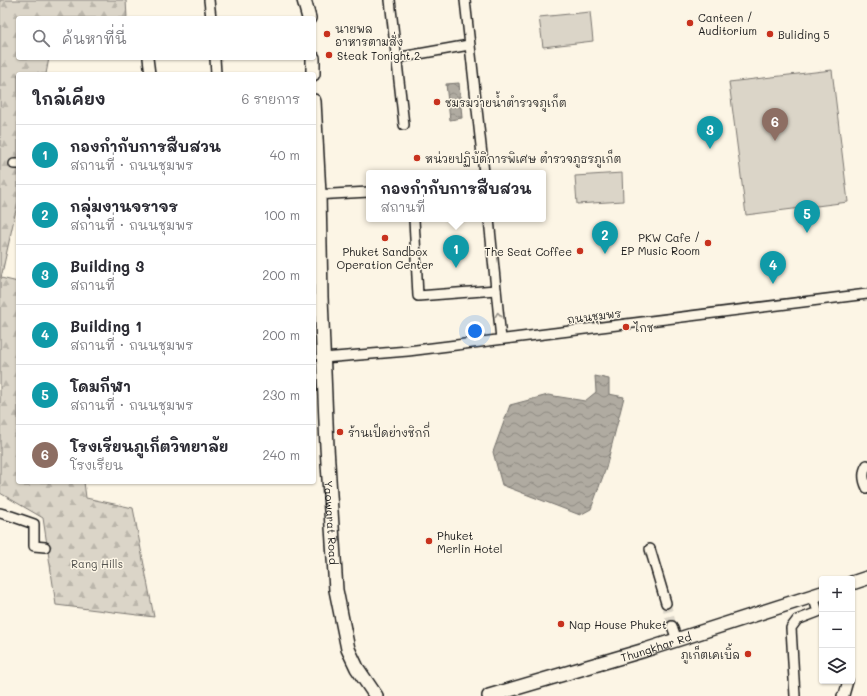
<!DOCTYPE html>
<html lang="th">
<head>
<meta charset="utf-8">
<style>
  body { margin:0; font-family:Mali,"Playpen Sans Thai",sans-serif; background:#f7f7f7; color:#2b2b33 }
  .controls { position:absolute; right:12px; bottom:12px; display:grid; overflow:hidden; border-radius:4px; box-shadow:0 1px 3px #0004 }
  .controls button { width:36px; height:36px; display:grid; place-items:center; padding:0; border:0; border-bottom:1px solid #e1e1e2; background:#fff; color:#2b2b33; font:20px sans-serif }
  .you { position:absolute; left:475px; top:331px; width:14px; height:14px; margin:-10px; border:3px solid #fff; border-radius:50%; background:#1a73e8; box-shadow:0 0 0 6px #1a73e833 }
  .badge { display:grid; place-items:center; width:26px; height:26px; border-radius:50%; background:#1a73e8; color:#fff; font-size:13px; font-weight:700 }
  .pin { position:absolute; translate:-50% -33px; filter:drop-shadow(0 1px 2px #0008) }
  .pin::after { content:''; position:absolute; top:21px; width:14px; height:12px; background:inherit; clip-path:polygon(0 0,100% 0,50% 100%) }
  .popup { position:absolute; left:366px; top:170px; width:180px; height:52px; box-sizing:border-box; display:grid; place-content:center; border-radius:4px; background:#fff; filter:drop-shadow(0 1px 3px #0005); font-size:13px; white-space:nowrap; color:#7c7c81 }
  .popup b { font-size:15px; color:#2b2b33 }
  .popup::after { content:''; position:absolute; left:50%; top:100%; margin-left:-8px; border:8px solid transparent; border-top-color:#fff }
  .list { margin:0; padding:0; list-style:none }
  h2 { display:flex; justify-content:space-between; align-items:center; height:52px; margin:0; padding:0 16px; font-size:17px }
  h2 small { font-size:13px; font-weight:400; color:#7c7c81 }
  .list li { display:grid; grid-template-columns:26px 1fr auto; gap:12px; align-items:center; box-sizing:border-box; height:60px; padding:0 16px; border-top:1px solid #e1e1e2 }
  .list b { display:block; font-size:15px; white-space:nowrap }
  .list p { margin:0; font-size:13px; white-space:nowrap; color:#7c7c81 }
  .list em { font-size:13px; font-style:normal; color:#7c7c81 }
  .icon { flex:none; width:22px; height:22px; fill:none; stroke:currentColor; stroke-width:2; stroke-linecap:round; stroke-linejoin:round }
  .map { position:relative; flex:none; width:867px; height:696px; overflow:hidden }
  .search { position:absolute; background:#fff; box-shadow:0 1px 3px #0004; left:16px; top:16px; width:300px; height:44px; display:flex; align-items:center; gap:10px; box-sizing:border-box; padding:0 14px; border-radius:4px; color:#7c7c81; font-size:15px }
  .panel { position:absolute; background:#fff; box-shadow:0 1px 3px #0004; left:16px; top:72px; width:300px; height:412px; border-radius:4px }
  .map>svg:first-child { display:block }
  .forest { fill:url(#forest-firs); stroke:#7c7872 }
  .pitch { fill:#dbd5c8; stroke:#7c7872 }
  .water { fill:url(#water-waves); stroke:#75726c }
  .lines { fill:none; stroke-linecap:round; stroke-linejoin:round }
  .minor-tunnel { stroke:#dad4c7; stroke-width:9; stroke-dasharray:9 4.5; stroke-linecap:butt }
  .minor-casing { stroke:#1c1c1c; stroke-width:12 }
  .secondary-casing { stroke:#1c1c1c; stroke-width:16 }
  .minor { stroke:#fcf5e5; stroke-width:9 }
  .secondary { stroke:#fcf5e5; stroke-width:13 }
  .oneway { stroke:#97938b }
  .poi-dot { fill:#c8321e; stroke:#fcf5e5; stroke-width:1.5 }
  .labels { text-anchor:middle; dominant-baseline:central; stroke-width:3; stroke-linejoin:round; paint-order:stroke }
  .poi-label { font-size:11px; fill:#1c1c1c; stroke:#fcf5e5; text-anchor:start }
  .street-label { font-size:11px; fill:#1c1c1c; stroke:#fcf5e5 }
  .park-label { font-size:11px; fill:#555450; stroke:#fcf5e5 }
</style>
</head>
<body>
<div class="map">
<svg width="867" height="696" viewBox="0 0 867 696">
  <defs>
    <pattern id="forest-firs" width="22" height="20" patternUnits="userSpaceOnUse"><rect width="22" height="20" fill="#dbd5c8"/><path d="M5 1l3.5 6h-7zM16 11l3.5 6h-7z" fill="#bbb6ab"/></pattern>
    <pattern id="water-waves" width="16" height="10" patternUnits="userSpaceOnUse"><rect width="16" height="10" fill="#b0aba1"/><path d="M0 5q4-4 8 0t8 0" fill="none" stroke="#8e8a82"/></pattern>
  </defs>
  <rect width="100%" height="100%" fill="#fcf5e5"/>
  <filter id="ink" filterUnits="userSpaceOnUse"><feTurbulence type="fractalNoise" baseFrequency=".025" numOctaves="2"/><feDisplacementMap in="SourceGraphic" scale="8" xChannelSelector="R" yChannelSelector="G"/><feConvolveMatrix kernelMatrix="1 2 1 2 8 2 1 2 1" color-interpolation-filters="sRGB"/></filter>
  <g filter="url(#ink)">
    <path class="forest" d="M0 0H126L127 18H18V58H49L46 74H18V201L1 278 18 282V482H84L86 498 133 508 154 617 56 605 43 518 0 493Z"/>
    <g class="pitch">
      <path d="M590 12 593 41 543 47 539 17Z"/>
      <path d="M832 70 848 202 746 215 729 82Z"/>
      <path d="M622 173 623 201 577 204 575 176Z"/>
    </g>
    <g class="water">
      <path d="M459 83 462 118 450 120 446 84Z"/>
      <path d="M595 376 609 379V394L624 397 606 468 591 509 580 515 502 485 493 452 510 405 548 395 585 401 596 392Z"/>
    </g>
    <g class="lines">
      <path class="minor-tunnel" d="M666 603 672 626"/>
      <g class="minor-casing">
        <g id="minor">
          <path d="M209 0 211 18"/>
          <path d="M390 0 404 125"/>
          <path d="M465 0 484 173"/>
          <path d="M148 58 150 74"/>
          <path d="M215 58 216 74"/>
          <path d="M396 58 469 45"/>
          <path d="M14 164H18"/>
          <path d="M314 195 369 192"/>
          <path d="M414 219 418 296 496 290"/>
          <path d="M489 219 501 339"/>
          <path d="M323 358 408 351 867 294"/>
          <path d="M867 465C862 473 863 480 867 488"/>
          <path d="M0 513 11 516 34 524V546L45 547"/>
          <path d="M650 549 666 603"/>
          <path d="M672 626 677 640"/>
          <path d="M795 696 791 628 797 620 818 612 813 596"/>
          <path d="M842 696 844 695 848 681"/>
        </g>
      </g>
      <g class="secondary-casing">
        <g id="secondary">
          <path d="M304 0 309 18"/>
          <path d="M313 58V74"/>
          <path id="s1" d="M314 101 319 194 321 297 327 447 336 590 348 649 357 668 376 696"/>
          <path d="M852 583 867 578"/>
          <path id="s2" d="M489 696 645 650 822 593"/>
        </g>
      </g>
      <use href="#minor" class="minor"/>
      <use href="#secondary" class="secondary"/>
    </g>
    <defs><path id="oneway-chevron" d="M-2-3.5L2.5 0L-2 3.5" fill="none" stroke-width="1.6" stroke-linecap="round" stroke-linejoin="round"/></defs>
    <use class="oneway" href="#oneway-chevron" transform="translate(498 315) rotate(-96)"/>
  </g>
  <g class="poi-dot">
    <circle cx="690" cy="23" r="4"/>
    <circle cx="327" cy="34" r="4"/>
    <circle cx="770" cy="34" r="4"/>
    <circle cx="329" cy="55" r="4"/>
    <circle cx="437" cy="102" r="4"/>
    <circle cx="417" cy="158" r="4"/>
    <circle cx="385" cy="238" r="4"/>
    <circle cx="708" cy="243" r="4"/>
    <circle cx="580" cy="251" r="4"/>
    <circle cx="626" cy="327" r="4"/>
    <circle cx="340" cy="432" r="4"/>
    <circle cx="429" cy="541" r="4"/>
    <circle cx="561" cy="624" r="4"/>
    <circle cx="748" cy="654" r="4"/>
  </g>
  <g class="labels">
    <g class="poi-label">
      <text x="698" y="17">Canteen /<tspan x="698" dy="13">Auditorium</tspan></text>
      <text x="335" y="28">นายพล<tspan x="335" dy="13">อาหารตามสั่ง</tspan></text>
      <text x="778" y="34">Buliding 5</text>
      <text x="337" y="55">Steak Tonight 2</text>
      <text x="445" y="102">ชมรมว่ายน้ำตำรวจภูเก็ต</text>
      <text x="425" y="158">หน่วยปฏิบัติการพิเศษ ตำรวจภูธรภูเก็ต</text>
      <text x="700" y="237" text-anchor="end">PKW Cafe /<tspan x="700" dy="13">EP Music Room</tspan></text>
      <text x="385" y="251" text-anchor="middle">Phuket Sandbox<tspan x="385" dy="13">Operation Center</tspan></text>
      <text x="572" y="251" text-anchor="end">The Seat Coffee</text>
      <text x="634" y="327">ไกช</text>
      <text x="348" y="432">ร้านเป็ดย่างชิกกี่</text>
      <text x="437" y="535">Phuket<tspan x="437" dy="13">Merlin Hotel</tspan></text>
      <text x="569" y="624">Nap House Phuket</text>
      <text x="740" y="654" text-anchor="end">ภูเก็ตเคเบิ้ล</text>
    </g>
    <g class="street-label">
      <text transform="translate(594 316) rotate(-7)">ถนนชุมพร</text>
      <text stroke="none"><textPath href="#s1" startOffset="422">Yaowarat Road</textPath></text>
      <text stroke="none"><textPath href="#s2" startOffset="174">Thungkhar Rd</textPath></text>
    </g>
    <g class="park-label">
      <text x="97" y="563">Rang Hills</text>
    </g>
  </g>
</svg>
<div class="controls">
<button>+</button>
<button>−</button>
<button><svg class="icon" aria-label="layers" viewBox="0 0 24 24"><path d="M12 4l9 5-9 5-9-5zM3 14l9 5 9-5"/></svg></button>
</div>
<div class="you"></div>
<div class="pin badge" style="left:456px;top:268px;background:#0f9aa8">1</div>
<div class="popup"><b>กองกำกับการสืบสวน</b>สถานที่</div>
<div class="pin badge" style="left:605px;top:254px;background:#0f9aa8">2</div>
<div class="pin badge" style="left:710px;top:149px;background:#0f9aa8">3</div>
<div class="pin badge" style="left:773px;top:284px;background:#0f9aa8">4</div>
<div class="pin badge" style="left:807px;top:233px;background:#0f9aa8">5</div>
<div class="pin badge" style="left:775px;top:141px;background:#8d6e63">6</div>
<div class="search"><svg class="icon" aria-label="search" viewBox="0 0 24 24"><circle cx="10" cy="10" r="6"/><path d="M15 15l6 6"/></svg>ค้นหาที่นี่</div>
<section class="panel">
<h2>ใกล้เคียง<small>6 รายการ</small></h2>
<ul class="list">
<li><span class="badge" style="background:#0f9aa8">1</span><div><b>กองกำกับการสืบสวน</b><p>สถานที่ · ถนนชุมพร</p></div><em>40 m</em></li>
<li><span class="badge" style="background:#0f9aa8">2</span><div><b>กลุ่มงานจราจร</b><p>สถานที่ · ถนนชุมพร</p></div><em>100 m</em></li>
<li><span class="badge" style="background:#0f9aa8">3</span><div><b>Building 3</b><p>สถานที่</p></div><em>200 m</em></li>
<li><span class="badge" style="background:#0f9aa8">4</span><div><b>Building 1</b><p>สถานที่ · ถนนชุมพร</p></div><em>200 m</em></li>
<li><span class="badge" style="background:#0f9aa8">5</span><div><b>โดมกีฬา</b><p>สถานที่ · ถนนชุมพร</p></div><em>230 m</em></li>
<li><span class="badge" style="background:#8d6e63">6</span><div><b>โรงเรียนภูเก็ตวิทยาลัย</b><p>โรงเรียน</p></div><em>240 m</em></li>
</ul>
</section>
</div>
</body>
</html>
